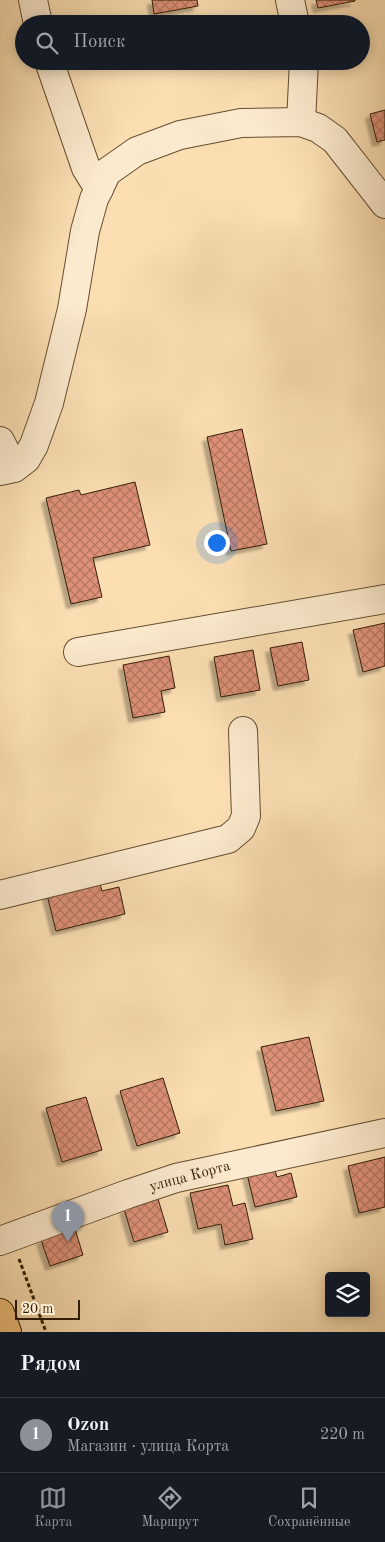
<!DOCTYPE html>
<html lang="ru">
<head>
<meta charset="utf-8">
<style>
  body { margin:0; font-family:"Old Standard TT",serif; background:#242831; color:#f1f3f6 }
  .controls { position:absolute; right:15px; bottom:15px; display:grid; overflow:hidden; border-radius:5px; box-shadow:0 2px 12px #0003 }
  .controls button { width:45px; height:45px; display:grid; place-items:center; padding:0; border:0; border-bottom:1px solid #363941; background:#171b24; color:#f1f3f6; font:25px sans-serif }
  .scale { position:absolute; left:15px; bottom:12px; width:65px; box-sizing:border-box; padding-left:5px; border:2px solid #331d05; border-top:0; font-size:14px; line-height:18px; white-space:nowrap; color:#331d05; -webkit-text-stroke:4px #fceace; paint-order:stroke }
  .you { position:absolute; left:216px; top:542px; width:18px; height:18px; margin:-12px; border:4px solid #fff; border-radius:50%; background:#1a73e8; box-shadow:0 0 0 8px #1a73e833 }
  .badge { display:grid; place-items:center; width:32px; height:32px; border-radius:50%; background:#8c9099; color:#fff; font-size:16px; font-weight:700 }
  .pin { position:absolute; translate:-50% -41px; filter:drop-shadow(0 1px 2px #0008) }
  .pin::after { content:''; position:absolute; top:26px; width:18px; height:15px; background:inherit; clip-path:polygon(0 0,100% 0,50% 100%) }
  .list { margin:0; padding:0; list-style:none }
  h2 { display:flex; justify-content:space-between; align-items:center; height:65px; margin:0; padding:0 20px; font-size:21px }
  h2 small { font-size:16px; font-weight:400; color:#9ea1a6 }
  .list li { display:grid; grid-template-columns:32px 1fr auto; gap:15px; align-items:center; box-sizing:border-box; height:75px; padding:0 20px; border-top:1px solid #363941 }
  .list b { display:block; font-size:19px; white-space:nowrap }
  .list p { margin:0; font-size:16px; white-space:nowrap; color:#9ea1a6 }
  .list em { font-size:16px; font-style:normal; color:#9ea1a6 }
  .icon { flex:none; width:28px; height:28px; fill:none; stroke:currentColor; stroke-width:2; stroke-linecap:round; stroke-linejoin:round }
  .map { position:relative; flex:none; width:385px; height:1332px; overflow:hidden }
  .search { position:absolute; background:#171b24; box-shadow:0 2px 12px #0003; left:15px; right:15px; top:15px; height:55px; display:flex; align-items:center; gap:12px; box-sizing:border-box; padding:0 18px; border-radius:28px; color:#9ea1a6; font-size:19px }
  .sheet { height:140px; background:#171b24 }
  nav { display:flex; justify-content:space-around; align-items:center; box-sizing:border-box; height:70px; border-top:1px solid #363941; background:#171b24; font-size:14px; color:#9ea1a6 }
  nav a { display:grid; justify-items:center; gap:2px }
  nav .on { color:#8c9099 }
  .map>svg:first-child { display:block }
  .building { fill:url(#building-cross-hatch); stroke:#331d05; filter:url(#shadow) }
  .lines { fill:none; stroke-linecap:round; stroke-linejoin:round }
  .minor-casing { stroke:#654e30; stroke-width:30 }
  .major-casing { stroke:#331d05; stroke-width:30 }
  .path { stroke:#331d05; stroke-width:3; stroke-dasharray:4 2.5; stroke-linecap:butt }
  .minor { stroke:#fceace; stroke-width:28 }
  .major { stroke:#eec07a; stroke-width:28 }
  .labels { text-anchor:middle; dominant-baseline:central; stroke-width:5; stroke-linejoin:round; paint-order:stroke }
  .street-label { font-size:15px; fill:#331d05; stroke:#fceace }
</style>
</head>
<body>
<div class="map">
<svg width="385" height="1332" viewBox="0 0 385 1332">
  <defs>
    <pattern id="building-cross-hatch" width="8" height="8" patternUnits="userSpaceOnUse" patternTransform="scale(1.25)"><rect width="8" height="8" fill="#de9178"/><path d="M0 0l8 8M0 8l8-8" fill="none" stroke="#b57660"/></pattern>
    <filter id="shadow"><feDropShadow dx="-4.5" dy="4.5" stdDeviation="1" flood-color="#0004"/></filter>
  </defs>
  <rect width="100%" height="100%" fill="#fbdfb3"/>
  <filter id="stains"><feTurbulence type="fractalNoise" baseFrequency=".004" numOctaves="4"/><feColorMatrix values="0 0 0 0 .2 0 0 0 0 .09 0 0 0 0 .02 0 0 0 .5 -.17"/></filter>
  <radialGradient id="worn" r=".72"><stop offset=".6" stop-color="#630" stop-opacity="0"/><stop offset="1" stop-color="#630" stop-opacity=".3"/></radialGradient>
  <g class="building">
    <path d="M152 0H197L198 6 154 14Z"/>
    <path d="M316 0H355V1L318 8Z"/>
    <path d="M385 110V140L377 142 370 114Z"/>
    <path d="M242 429 267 544 231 551 207 437Z"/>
    <path d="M135 482 150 545 93 558 102 597 71 604 46 498 79 490 81 495Z"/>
    <path d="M385 623V666L363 672 353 630Z"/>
    <path d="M302 642 309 680 278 686 270 648Z"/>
    <path d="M253 650 260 690 221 697 214 657Z"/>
    <path d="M169 656 175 688 161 691 165 712 133 718 123 665Z"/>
    <path d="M98 877 102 891 119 887 125 914 56 931 46 891Z"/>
    <path d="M309 1037 324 1101 276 1111 261 1047Z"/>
    <path d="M163 1078 180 1133 137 1146 120 1091Z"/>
    <path d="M86 1097 102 1150 62 1162 46 1108Z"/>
    <path d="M385 1157V1207L359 1213 348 1166Z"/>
    <path d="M274 1167 277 1177 291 1173 297 1197 255 1207 247 1174Z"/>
    <path d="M228 1185 233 1206 245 1203 253 1239 225 1245 221 1224 198 1229 190 1193Z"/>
    <path d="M158 1199 168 1232 134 1242 124 1209Z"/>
    <path d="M75 1229 83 1255 50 1266 41 1240Z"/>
  </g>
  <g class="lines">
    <g class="minor-casing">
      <g id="minor">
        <path d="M33 0 38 24"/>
        <path d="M290 0 295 24"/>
        <path d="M49 61 86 168 99 189"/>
        <path d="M301 122 304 61"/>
        <path d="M0 441 14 468"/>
        <path d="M0 471 14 468 26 459 34 445 49 403 72 309 85 231 94 199 107 172 137 151 180 135 241 123 301 122 318 128 335 140 385 204"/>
        <path d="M78 652 385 599"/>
        <path d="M0 895 228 839 241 828 246 816 243 731"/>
        <path d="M0 1241 128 1194 176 1178 385 1133"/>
      </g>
    </g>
    <g class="major-casing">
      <path id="major" d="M0 1313 7 1332"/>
    </g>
    <path class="path" d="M19 1259 46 1332"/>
    <use href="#minor" class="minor"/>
    <use href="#major" class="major"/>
  </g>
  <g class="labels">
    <g class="street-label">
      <text transform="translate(190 1177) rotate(-15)">улица Корта</text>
    </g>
  </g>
  <rect width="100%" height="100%" filter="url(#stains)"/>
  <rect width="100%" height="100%" fill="url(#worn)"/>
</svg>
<div class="controls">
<button><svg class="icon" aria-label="layers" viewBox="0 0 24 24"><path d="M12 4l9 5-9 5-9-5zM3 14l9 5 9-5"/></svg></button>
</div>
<div class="scale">20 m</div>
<div class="you"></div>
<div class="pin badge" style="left:68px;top:1242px">1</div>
<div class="search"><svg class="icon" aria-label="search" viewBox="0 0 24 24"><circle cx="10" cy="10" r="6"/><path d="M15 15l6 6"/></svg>Поиск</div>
</div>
<section class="sheet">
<h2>Рядом<small></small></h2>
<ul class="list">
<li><span class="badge">1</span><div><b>Ozon</b><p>Магазин · улица Корта</p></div><em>220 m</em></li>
</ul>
</section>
<nav>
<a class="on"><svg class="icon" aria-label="map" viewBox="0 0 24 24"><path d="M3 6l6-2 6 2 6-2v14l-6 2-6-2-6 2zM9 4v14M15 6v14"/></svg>Карта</a>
<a><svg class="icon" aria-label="directions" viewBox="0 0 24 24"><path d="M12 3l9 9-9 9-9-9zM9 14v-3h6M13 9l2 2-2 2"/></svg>Маршрут</a>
<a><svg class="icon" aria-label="saved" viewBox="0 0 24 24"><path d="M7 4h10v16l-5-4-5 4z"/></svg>Сохранённые</a>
</nav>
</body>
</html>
